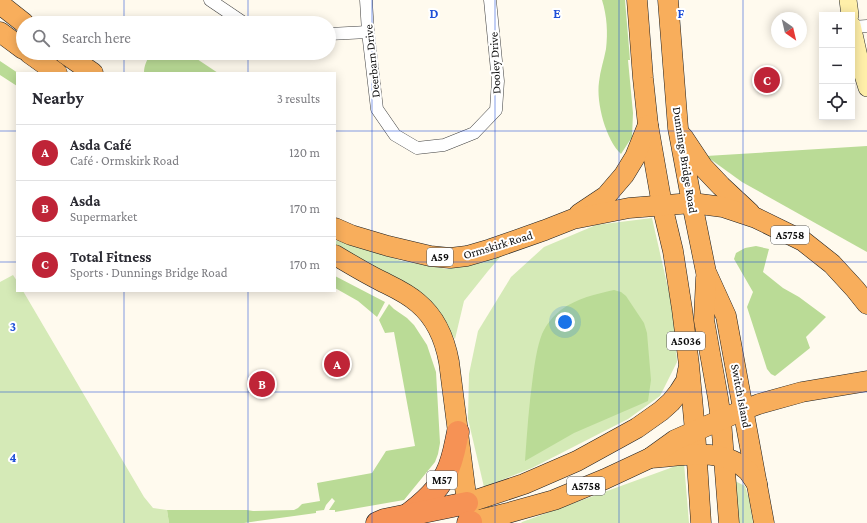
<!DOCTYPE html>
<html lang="en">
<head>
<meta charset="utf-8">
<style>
  body { margin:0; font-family:"Crimson Pro",serif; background:#f7f7f7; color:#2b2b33 }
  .controls { position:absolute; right:12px; top:12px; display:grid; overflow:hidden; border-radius:0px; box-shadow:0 2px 10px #0003 }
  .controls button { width:36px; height:36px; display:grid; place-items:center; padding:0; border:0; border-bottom:1px solid #e1e1e2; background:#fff; color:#2b2b33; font:20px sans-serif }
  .compass { position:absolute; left:771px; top:12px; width:36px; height:36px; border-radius:50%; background:#fff; box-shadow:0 2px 10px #0003; rotate:146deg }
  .you { position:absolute; left:565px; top:322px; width:14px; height:14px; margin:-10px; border:3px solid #fff; border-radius:50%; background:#1a73e8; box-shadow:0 0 0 6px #1a73e833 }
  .badge { display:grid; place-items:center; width:26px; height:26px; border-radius:50%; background:#bf2437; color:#fff; font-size:13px; font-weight:700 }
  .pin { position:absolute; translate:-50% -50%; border:2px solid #fff; box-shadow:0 1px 4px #0006 }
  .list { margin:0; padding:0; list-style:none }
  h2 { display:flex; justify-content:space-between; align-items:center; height:52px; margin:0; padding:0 16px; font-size:17px }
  h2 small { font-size:13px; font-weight:400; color:#7c7c81 }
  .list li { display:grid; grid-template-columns:26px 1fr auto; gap:12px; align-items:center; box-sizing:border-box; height:56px; padding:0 16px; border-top:1px solid #e1e1e2 }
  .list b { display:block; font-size:15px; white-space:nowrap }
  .list p { margin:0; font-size:13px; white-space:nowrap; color:#7c7c81 }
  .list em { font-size:13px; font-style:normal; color:#7c7c81 }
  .icon { flex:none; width:22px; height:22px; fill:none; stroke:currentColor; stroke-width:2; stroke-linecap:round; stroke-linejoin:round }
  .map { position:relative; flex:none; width:867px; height:523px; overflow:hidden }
  .search { position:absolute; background:#fff; box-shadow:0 2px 10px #0003; left:16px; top:16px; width:320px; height:44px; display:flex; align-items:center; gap:10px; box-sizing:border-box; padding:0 14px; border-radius:22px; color:#7c7c81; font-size:15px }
  .panel { position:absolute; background:#fff; box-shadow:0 2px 10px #0003; left:16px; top:72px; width:320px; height:220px; border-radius:0px }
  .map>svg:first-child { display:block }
  .green { fill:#d5eab7 }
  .forest { fill:#badb96 }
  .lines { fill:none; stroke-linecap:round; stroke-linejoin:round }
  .minor-casing { stroke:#404040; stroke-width:13 }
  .secondary-casing { stroke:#2f2f2f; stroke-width:18 }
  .trunk-casing { stroke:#1e1e1e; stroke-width:21 }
  .motorway-casing { stroke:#1e1e1e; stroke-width:23 }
  .minor { stroke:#fff; stroke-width:12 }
  .secondary { stroke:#ffefa9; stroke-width:17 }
  .trunk { stroke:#f8ae5c; stroke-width:20 }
  .motorway { stroke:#f69255; stroke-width:22 }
  .grid { fill:none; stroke:#1d4ed8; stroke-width:1; stroke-opacity:0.55 }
  .labels { text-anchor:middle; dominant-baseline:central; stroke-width:4; stroke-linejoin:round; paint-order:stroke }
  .shield { fill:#fff; stroke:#565656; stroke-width:1 }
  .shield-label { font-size:11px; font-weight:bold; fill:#0d0d0d }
  .street-label { font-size:12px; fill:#0d0d0d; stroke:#fff }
  .grid-label { font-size:13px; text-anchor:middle; font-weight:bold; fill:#1d4ed8; stroke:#fff; stroke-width:4; stroke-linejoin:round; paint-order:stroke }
</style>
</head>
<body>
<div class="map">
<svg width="867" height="523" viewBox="0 0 867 523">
  <rect width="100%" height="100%" fill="#fffaee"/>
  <g class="green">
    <path d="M652 218 673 310 677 362 660 396 628 419 532 468 484 487 468 419 469 374 478 331 511 277 544 247 596 225Z"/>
    <path d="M335 240 402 261 447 269 502 255 488 271 464 301 455 339 438 314 335 249Z"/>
    <path d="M13 275 17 281V291H23L144 497 153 508 167 510 169 523H0V282Z"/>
    <path d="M684 463 689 523H521L522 522Z"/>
    <path d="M735 481 745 486 749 499 753 523H739Z"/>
  </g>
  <g class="forest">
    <path d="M602 0H625L630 60H628L633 113 632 137 621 154C606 140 596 103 599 82 600 71 604 60 606 49 608 33 607 16 602 0Z"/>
    <path d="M151 53H188L218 73H144C144 65 147 60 151 53Z"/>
    <path d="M0 61 18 73H17V86L0 75Z"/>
    <path d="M867 146V252L742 182 706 156Z"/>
    <path d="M756 246 769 249 763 272 783 288 799 297 826 317 806 337 810 348 775 376 771 374 767 369 747 307 753 292 734 259 736 253 745 248Z"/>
    <path d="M335 276 385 302 377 317 358 301 335 288Z"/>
    <path d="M614 290 621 292 626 296 644 323 647 333 651 380 648 401 574 433 525 461C527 432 529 404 533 376 535 362 537 347 542 334 546 325 553 316 561 310 577 298 596 294 614 290Z"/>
    <path d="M389 304 394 309 407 318 414 325 427 345 436 372 440 443 438 454 435 462 404 500 335 512V510H329L335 501 332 498 326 505 324 510 316 511V513L244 523H169L167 510H247L253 511 294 510 298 508 302 504 320 501 317 483 372 473 386 451 415 446 394 332 385 333 379 320Z"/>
  </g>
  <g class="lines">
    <g class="minor-casing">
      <g id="minor">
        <path d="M210 0 244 23"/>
        <path d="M366 0 368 32 377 109 395 135 417 148 444 145 474 133 496 110 498 81 490 0"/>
        <path d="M852 27 867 26"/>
        <path d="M329 34 368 32"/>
      </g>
    </g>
    <g class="secondary-casing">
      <g id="secondary">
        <path d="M848 0 850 15"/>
        <path d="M852 25 863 75 867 88"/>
      </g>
    </g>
    <g class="trunk-casing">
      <g id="trunk">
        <path d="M637 0 643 78 648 125 662 205 673 251 682 309 689 365 695 431 701 523"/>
        <path d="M668 0 678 128 692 203 706 272 726 316 764 523"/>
        <path d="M0 4 24 23"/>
        <path d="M0 32 23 49"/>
        <path d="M29 53 57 73"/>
        <path d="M64 53 93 73"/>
        <path d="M683 137 703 167 721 186 750 213"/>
        <path d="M579 214 606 196 624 175 635 157 648 125"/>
        <path d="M335 228 351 235 388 246 430 256 450 258 467 256 491 249 545 230 573 219 629 208 692 203 723 207 756 218 803 241 832 264 855 289 867 304"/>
        <path d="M335 255C350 264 365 273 381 281 393 287 407 293 418 303 436 318 445 340 449 362L467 503 470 519"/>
        <path d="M706 278 704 320 718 398 721 420 729 523"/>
        <path d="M650 458C682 456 722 446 748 471 751 475 754 480 757 484"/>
        <path d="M467 503 524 484 577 461 637 428 661 411 671 402 679 392 686 381 688 370"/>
        <path d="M471 522 508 513 554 500 605 479 650 458 675 440 743 410 759 404 802 392 867 381"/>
      </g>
    </g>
    <g class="motorway-casing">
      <g id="motorway">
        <path d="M406 516C421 505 437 492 446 474 453 461 455 446 458 432"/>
        <path d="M377 523 384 520 467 503"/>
        <path d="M468 523 471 522"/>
      </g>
    </g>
    <use href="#minor" class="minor"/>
    <use href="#secondary" class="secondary"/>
    <use href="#trunk" class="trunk"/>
    <use href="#motorway" class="motorway"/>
  </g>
  <path class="grid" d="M124 0V23M248 0V23M372 0V523M495 0V523M619 0V523M743 0V523M124 53V73M248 53V73M0 131H17M335 131H867M0 262H17M335 262H867M124 291V523M248 291V523M0 392H867"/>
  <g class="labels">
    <g class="shield">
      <rect x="771" y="226" width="38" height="18" rx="3"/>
      <rect x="427" y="248" width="26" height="18" rx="3"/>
      <rect x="667" y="332" width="38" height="18" rx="3"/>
      <rect x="427" y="471" width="30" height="18" rx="3"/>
      <rect x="567" y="477" width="38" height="18" rx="3"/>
    </g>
    <g class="shield-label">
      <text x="790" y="235">A5758</text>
      <text x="440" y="257">A59</text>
      <text x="686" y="341">A5036</text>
      <text x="442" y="480">M57</text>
      <text x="586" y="486">A5758</text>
    </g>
    <g class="street-label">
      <text transform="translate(372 61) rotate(-96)">Deerbarn Drive</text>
      <text transform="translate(495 63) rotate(-93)">Dooley Drive</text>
      <text transform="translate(685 160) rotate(81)">Dunnings Bridge Road</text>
      <text transform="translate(498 245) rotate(-17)">Ormskirk Road</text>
      <text transform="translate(741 396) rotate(79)">Switch Island</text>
    </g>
  </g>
  <g class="grid-label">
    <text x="434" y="18">D</text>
    <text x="557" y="18">E</text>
    <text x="681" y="18">F</text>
    <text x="13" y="331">3</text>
    <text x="13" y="462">4</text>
  </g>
</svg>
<div class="controls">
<button>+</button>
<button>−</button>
<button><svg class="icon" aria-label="locate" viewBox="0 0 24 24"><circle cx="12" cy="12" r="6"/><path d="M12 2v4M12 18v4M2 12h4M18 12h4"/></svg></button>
</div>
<svg class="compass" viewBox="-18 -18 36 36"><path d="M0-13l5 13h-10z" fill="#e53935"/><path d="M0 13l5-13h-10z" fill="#7c7c81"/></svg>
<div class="you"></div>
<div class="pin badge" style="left:337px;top:364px">A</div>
<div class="pin badge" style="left:262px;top:384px">B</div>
<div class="pin badge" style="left:767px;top:80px">C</div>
<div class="search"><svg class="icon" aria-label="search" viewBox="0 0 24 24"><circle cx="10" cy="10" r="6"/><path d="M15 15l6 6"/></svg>Search here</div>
<section class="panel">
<h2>Nearby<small>3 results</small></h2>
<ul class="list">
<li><span class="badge">A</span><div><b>Asda Café</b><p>Café · Ormskirk Road</p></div><em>120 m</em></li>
<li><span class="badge">B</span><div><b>Asda</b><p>Supermarket</p></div><em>170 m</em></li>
<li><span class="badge">C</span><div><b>Total Fitness</b><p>Sports · Dunnings Bridge Road</p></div><em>170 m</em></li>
</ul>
</section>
</div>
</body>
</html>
